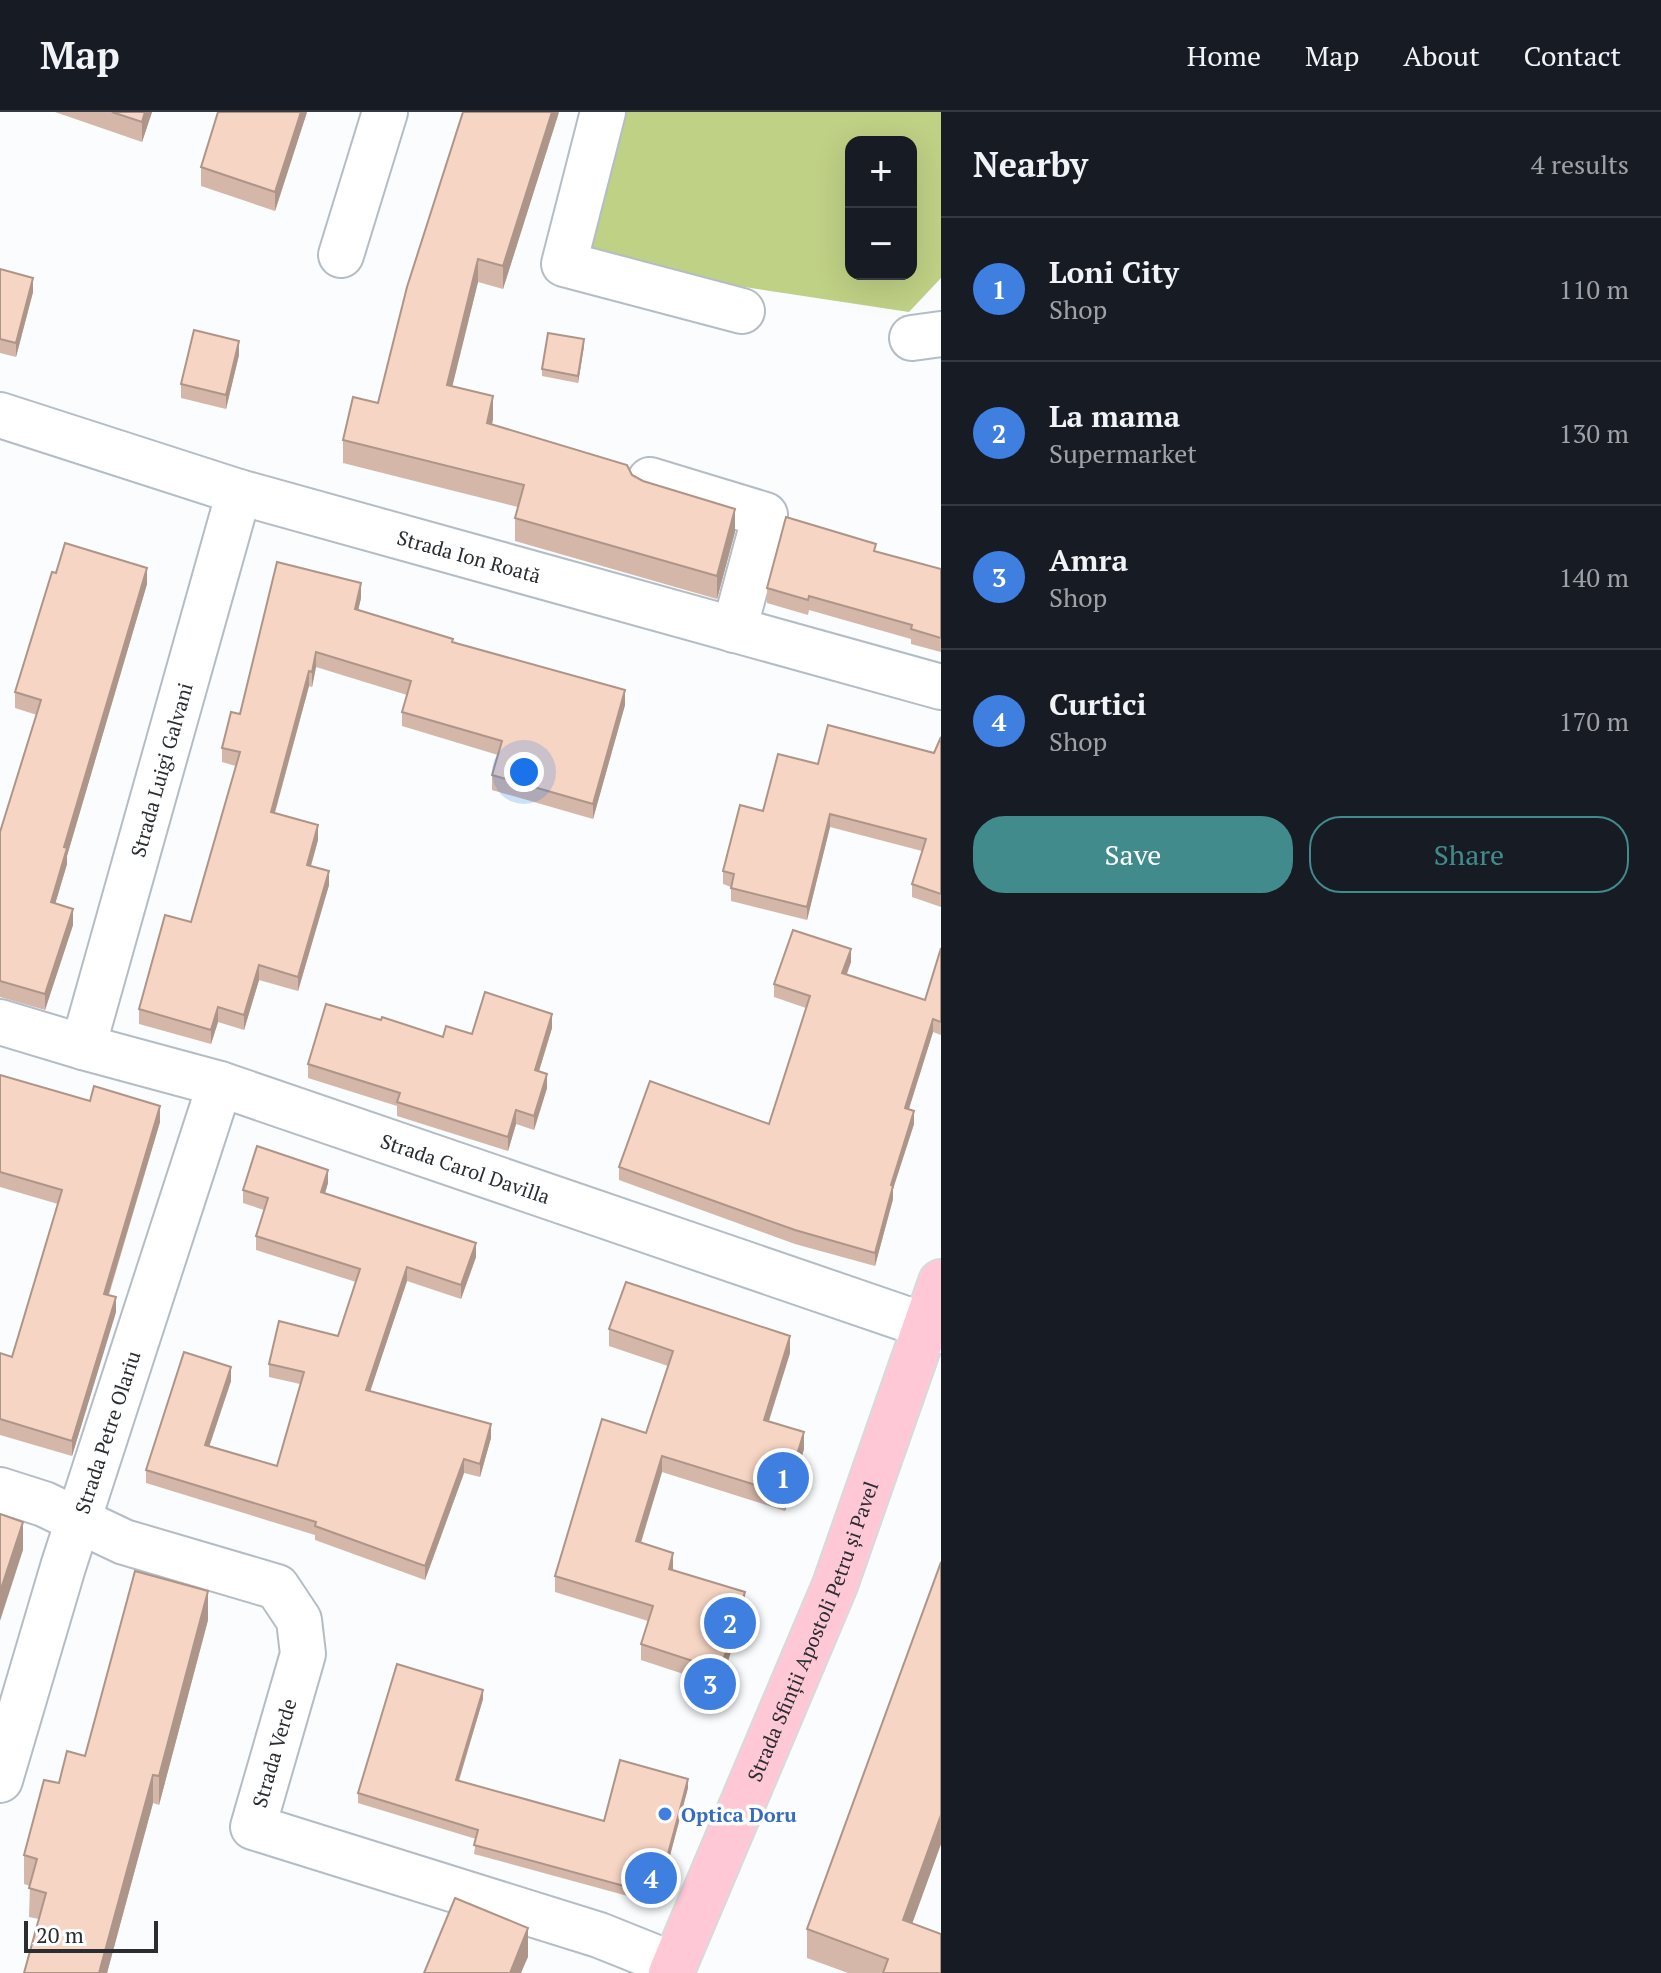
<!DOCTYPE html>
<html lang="en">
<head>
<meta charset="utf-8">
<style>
  body { margin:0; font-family:"PT Serif",serif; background:#242831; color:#f1f3f6 }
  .controls { position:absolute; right:24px; top:24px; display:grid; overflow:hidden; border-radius:16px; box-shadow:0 8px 32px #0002 }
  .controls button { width:72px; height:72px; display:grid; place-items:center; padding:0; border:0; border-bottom:2px solid #363941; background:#171b24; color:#f1f3f6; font:40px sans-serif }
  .scale { position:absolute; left:24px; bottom:20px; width:134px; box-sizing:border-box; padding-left:8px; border:4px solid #2a2e31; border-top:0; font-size:22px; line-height:28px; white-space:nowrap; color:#2a2e31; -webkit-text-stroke:6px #fff; paint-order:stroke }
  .you { position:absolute; left:524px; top:660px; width:28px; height:28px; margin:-20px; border:6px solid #fff; border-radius:50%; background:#1a73e8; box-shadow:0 0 0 12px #1a73e833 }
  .badge { display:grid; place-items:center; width:52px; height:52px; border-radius:50%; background:#428b8d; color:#fff; font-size:26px; font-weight:700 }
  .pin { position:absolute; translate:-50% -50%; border:4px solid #fff; box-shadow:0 2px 8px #0006 }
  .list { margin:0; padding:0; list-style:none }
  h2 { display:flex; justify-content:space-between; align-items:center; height:104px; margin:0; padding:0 32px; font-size:34px }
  h2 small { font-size:26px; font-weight:400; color:#9ea1a6 }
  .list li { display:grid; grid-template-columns:52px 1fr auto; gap:24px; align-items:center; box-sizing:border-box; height:144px; padding:0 32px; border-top:2px solid #363941 }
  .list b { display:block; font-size:30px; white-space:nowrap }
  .list p { margin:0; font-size:26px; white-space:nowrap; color:#9ea1a6 }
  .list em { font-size:26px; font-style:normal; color:#9ea1a6 }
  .actions { display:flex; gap:16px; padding:24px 32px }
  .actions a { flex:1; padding:18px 0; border:2px solid #428b8d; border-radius:32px; text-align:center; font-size:28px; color:#428b8d }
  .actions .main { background:#428b8d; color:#fff }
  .map { position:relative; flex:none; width:941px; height:1861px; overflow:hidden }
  header { display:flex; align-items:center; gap:48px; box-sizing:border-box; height:112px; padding:0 40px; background:#171b24; border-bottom:2px solid #363941 }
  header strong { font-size:38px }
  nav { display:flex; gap:44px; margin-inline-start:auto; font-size:28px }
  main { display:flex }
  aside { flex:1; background:#171b24 }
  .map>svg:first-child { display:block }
  .green { fill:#bfd185; fill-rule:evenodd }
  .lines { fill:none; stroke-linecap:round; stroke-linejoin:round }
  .minor-casing { stroke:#b4bdc5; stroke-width:48 }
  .major-casing { stroke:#d9d9da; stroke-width:48 }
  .minor { stroke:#fff; stroke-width:44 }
  .major { stroke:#ffc8d7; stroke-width:44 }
  .wall { fill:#d4b7a9 }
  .shaded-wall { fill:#ad9589 }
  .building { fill:#f7d5c4; stroke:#ad9589; stroke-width:2 }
  .shop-dot { fill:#3f7fe0; stroke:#fff; stroke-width:3 }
  .labels { text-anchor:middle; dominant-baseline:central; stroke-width:7; stroke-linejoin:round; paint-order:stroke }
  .street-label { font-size:20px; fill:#2a2e31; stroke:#fff }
  .shop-label { font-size:20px; font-weight:bold; fill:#366cbe; stroke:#fff; text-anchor:start }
</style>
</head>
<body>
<header>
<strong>Map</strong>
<nav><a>Home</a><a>Map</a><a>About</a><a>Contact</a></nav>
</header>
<main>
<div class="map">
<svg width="941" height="1861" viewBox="0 0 941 1861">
  <rect width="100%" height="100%" fill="#fafcfd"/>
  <path class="green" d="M627 0H941V166L909 200 679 165 590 138ZM851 30H911V162H851Z"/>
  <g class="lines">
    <g class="minor-casing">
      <g id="minor">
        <path d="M603 0 564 152 742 199"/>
        <path d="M341 143 385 0"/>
        <path d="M912 226 941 222"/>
        <path id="s1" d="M0 303 239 380 941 575"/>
        <path d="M650 368 765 403 734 518"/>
        <path id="s2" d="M0 910 83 935 220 972 941 1219"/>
        <path id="s3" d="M83 935 239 380"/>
        <path d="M0 1378 44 1392 124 1430 277 1475 299 1508 303 1542 253 1715 599 1823 674 1853"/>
        <path id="s4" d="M0 1668 63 1455 220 972"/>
      </g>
    </g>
    <g class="major-casing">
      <g id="major">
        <path id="s5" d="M671 1861 835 1473 941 1170"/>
      </g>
    </g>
    <use href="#minor" class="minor"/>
    <use href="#major" class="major"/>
  </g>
  <g class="wall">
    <path d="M55 0H152L142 30Z"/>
    <path d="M307 0 275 99 201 74V55Z"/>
    <path d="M559 0 503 177 478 170 452 274 493 307 492 313 632 363 735 420 717 487 515 429V406L518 395 343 351V328L378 291Z"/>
    <path d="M0 157 33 180 16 245 0 241Z"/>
    <path d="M584 234 578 271 542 264V257Z"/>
    <path d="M239 243 226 297 181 286V272Z"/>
    <path d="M876 440 941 457V540L911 532V527L809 498 808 503 767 491V476Z"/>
    <path d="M56 461 147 472 67 744V752L55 792 73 813 45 898 0 885V720L37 603 15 596V580Z"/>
    <path d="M361 486 358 498 453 530 625 593 593 707 492 678V663L498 643 402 614V600L407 583 316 555 312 575 309 574 275 701 318 728 311 754 329 773 298 879 259 868 244 918 218 910 211 932 139 912V897L191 810 236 654 222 650V636L240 602Z"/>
    <path d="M941 625V795L912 785V772L922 739 830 715 807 808 731 789V775L723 772V759L763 699 818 652 934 641Z"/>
    <path d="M941 836V923L933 920 909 997 914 1012 893 1077V1087L875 1154 795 1132 619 1068V1055L769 1012 806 896 774 885V872L851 850 847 862 925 888Z"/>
    <path d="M381 908 443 925 552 916 539 959 547 976 534 1018 516 1012 508 1039 397 1004V994L308 966V952Z"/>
    <path d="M0 963 160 1010 109 1183 116 1200 72 1344 0 1323V1241L12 1245 58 1092 0 1075Z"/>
    <path d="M328 1071 325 1081 476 1145 461 1187 407 1169 370 1279 491 1326 480 1365 464 1361 425 1468 315 1428V1423L146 1371V1358L231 1269 209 1335 277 1354 300 1272 269 1265V1252L338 1224 356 1170 256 1138V1124L264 1098 243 1091V1078Z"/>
    <path d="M609 1217 790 1241 769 1309 804 1337 785 1399 662 1360 641 1431 673 1458 745 1496 720 1574 641 1548V1532L648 1509 555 1480V1464L646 1321 668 1254 609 1234Z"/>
    <path d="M941 1450V1732L912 1811 941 1861H848L807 1846V1817Z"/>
    <path d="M208 1508 159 1693 153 1691 107 1861H24L39 1807 29 1805 30 1774 24 1772V1743L59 1671Z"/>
    <path d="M483 1587 459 1669 604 1709 688 1676 657 1792 474 1742 476 1727 358 1691V1681Z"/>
  </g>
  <g class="shaded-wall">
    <path d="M145 0H152L142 30V10Z"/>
    <path d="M301 0H307L275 99V80Z"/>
    <path d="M552 0H559L503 177V154Z"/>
    <path d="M478 147V170L447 296V273Z"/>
    <path d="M33 166V180L16 245V231Z"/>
    <path d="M584 227V234L578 271V264Z"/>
    <path d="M239 229V243L226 297V283Z"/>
    <path d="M493 284V307L487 334V311Z"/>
    <path d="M735 397V420L717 487V464Z"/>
    <path d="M147 456V472L67 744V752L51 806V790L64 735Z"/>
    <path d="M361 471V486L355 512V497Z"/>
    <path d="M316 540V555L312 575V560Z"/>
    <path d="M309 559V574L271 714V700Z"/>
    <path d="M625 578V593L593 707V692Z"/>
    <path d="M830 702V715L807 808V795Z"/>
    <path d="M318 713V728L307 767V753Z"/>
    <path d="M329 759V773L298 879V865Z"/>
    <path d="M73 797V813L45 898V882Z"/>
    <path d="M851 837V850L842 874V861Z"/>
    <path d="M259 853V868L244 918V903Z"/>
    <path d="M218 895V910L211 932V918Z"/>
    <path d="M552 902V916L535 972V958Z"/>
    <path d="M933 907V920L905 1009V996Z"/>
    <path d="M547 962V976L534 1018V1004Z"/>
    <path d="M160 994V1010L104 1197V1182Z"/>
    <path d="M516 998V1012L508 1039V1025Z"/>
    <path d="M914 999V1012L893 1077V1087L875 1154V1141L891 1073Z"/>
    <path d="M328 1058V1071L321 1094V1080Z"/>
    <path d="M476 1131V1145L461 1187V1173Z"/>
    <path d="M407 1155V1169L366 1292V1278Z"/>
    <path d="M116 1185V1200L72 1344V1329Z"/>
    <path d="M790 1224V1241L764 1324V1308Z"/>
    <path d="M231 1255V1269L205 1347V1333Z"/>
    <path d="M491 1312V1326L480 1365V1352Z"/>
    <path d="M804 1320V1337L785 1399V1382Z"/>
    <path d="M662 1344V1360L636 1446V1429Z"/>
    <path d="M464 1347V1361L425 1468V1454Z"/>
    <path d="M23 1410V1438L0 1509V1480Z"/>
    <path d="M673 1441V1457L669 1473V1457Z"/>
    <path d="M208 1479V1508L159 1693V1664Z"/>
    <path d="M745 1480V1496L720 1574V1558Z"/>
    <path d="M483 1578V1587L456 1677V1668Z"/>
    <path d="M153 1663V1691L107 1861H99Z"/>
    <path d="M688 1667V1676L657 1792V1783Z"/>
    <path d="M941 1703V1732L903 1837V1808Z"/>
    <path d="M528 1816V1845L521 1861H510Z"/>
  </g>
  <g class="building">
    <path d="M112 0H145L142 10Z"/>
    <path d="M218 0H301L275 80 201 55Z"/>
    <path d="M463 0H552L503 154 478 147 447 273 493 284 487 311 627 353 632 363 643 369 735 397 717 464 515 406 524 373 343 328 353 285 378 291 407 175Z"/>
    <path d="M0 157 33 166 16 231 0 227Z"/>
    <path d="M194 218 239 229 226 283 181 272Z"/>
    <path d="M548 221 584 227 578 264 542 257Z"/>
    <path d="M786 405 876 432 874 439 941 457V526L911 517 912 513 809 484 808 488 767 476Z"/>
    <path d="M65 431 147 456 64 735 67 736 51 790 73 797 45 882 0 869V720L41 588 15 580 52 460 56 461Z"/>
    <path d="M277 450 361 471 355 497 453 527 452 530 625 578 593 692 492 663 502 629 402 600 411 569 316 540 312 560 309 559 271 700 318 713 307 753 329 759 298 865 259 853 244 903 218 895 211 918 139 897 165 803 191 810 240 640 222 636 231 600 240 602Z"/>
    <path d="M828 613 934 641 941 625V782L912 772 926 727 830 702 807 795 731 776 734 762 723 759 740 693 763 699 778 642 818 652Z"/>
    <path d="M793 818 851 837 842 861 925 888 941 836V910L933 907 905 996 914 999 891 1073 893 1074 875 1141 795 1118 619 1055 650 969 769 1012 810 884 774 872Z"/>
    <path d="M485 880 552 902 535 958 547 962 534 1004 516 998 508 1025 397 990 400 981 308 952 326 892 381 908 382 905 443 925 446 914 472 922Z"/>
    <path d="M0 963 90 989 94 974 160 994 104 1182 116 1185 72 1329 0 1307V1241L12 1245 62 1078 0 1060Z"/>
    <path d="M257 1034 328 1058 321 1080 476 1131 461 1173 407 1155 366 1278 491 1312 480 1352 464 1347 425 1454 315 1414 316 1410 146 1358 184 1240 231 1255 205 1333 277 1354 304 1260 269 1252 279 1209 338 1224 360 1157 256 1124 268 1086 243 1078Z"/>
    <path d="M626 1170 790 1224 764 1308 804 1320 785 1382 662 1344 636 1429 673 1441 669 1457 745 1480 720 1558 641 1532 653 1494 555 1464 602 1307 646 1321 673 1239 609 1217Z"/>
    <path d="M0 1402 23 1410 0 1480Z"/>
    <path d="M941 1450V1703L903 1808 941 1822V1861H883L888 1847 807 1817Z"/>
    <path d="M135 1459 208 1479 159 1664 153 1663 99 1861H24L46 1781 29 1776 37 1747 24 1743 44 1668 59 1671 67 1639 85 1644Z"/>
    <path d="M397 1552 483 1578 456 1668 604 1709 620 1648 688 1667 657 1783 474 1733 478 1718 358 1681Z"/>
    <path d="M455 1786 528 1816 510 1861H424Z"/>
  </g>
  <circle class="shop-dot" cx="665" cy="1702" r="8"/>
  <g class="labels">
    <g class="street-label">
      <text stroke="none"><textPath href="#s1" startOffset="490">Strada Ion Roată</textPath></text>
      <text stroke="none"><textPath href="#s3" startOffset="288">Strada Luigi Galvani</textPath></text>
      <text stroke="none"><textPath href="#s2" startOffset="488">Strada Carol Davilla</textPath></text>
      <text stroke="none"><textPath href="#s4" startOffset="364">Strada Petre Olariu</textPath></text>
      <text stroke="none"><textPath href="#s5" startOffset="370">Strada Sfinții Apostoli Petru și Pavel</textPath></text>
      <text transform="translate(274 1641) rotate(-74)">Strada Verde</text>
    </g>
    <g class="shop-label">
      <text x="681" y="1702">Optica Doru</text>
    </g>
  </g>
</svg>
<div class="controls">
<button>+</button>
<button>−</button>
</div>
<div class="scale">20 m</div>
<div class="you"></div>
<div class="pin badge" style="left:783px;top:1366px;background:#3f7fe0">1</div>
<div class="pin badge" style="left:730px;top:1511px;background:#3f7fe0">2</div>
<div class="pin badge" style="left:710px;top:1572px;background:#3f7fe0">3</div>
<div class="pin badge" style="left:651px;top:1766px;background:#3f7fe0">4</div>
</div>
<aside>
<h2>Nearby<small>4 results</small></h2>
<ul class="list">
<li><span class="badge" style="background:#3f7fe0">1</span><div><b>Loni City</b><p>Shop</p></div><em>110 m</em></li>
<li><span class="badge" style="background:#3f7fe0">2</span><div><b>La mama</b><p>Supermarket</p></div><em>130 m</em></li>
<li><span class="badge" style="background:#3f7fe0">3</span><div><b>Amra</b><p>Shop</p></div><em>140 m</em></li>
<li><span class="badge" style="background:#3f7fe0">4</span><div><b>Curtici</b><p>Shop</p></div><em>170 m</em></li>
</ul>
<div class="actions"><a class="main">Save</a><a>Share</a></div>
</aside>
</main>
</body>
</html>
